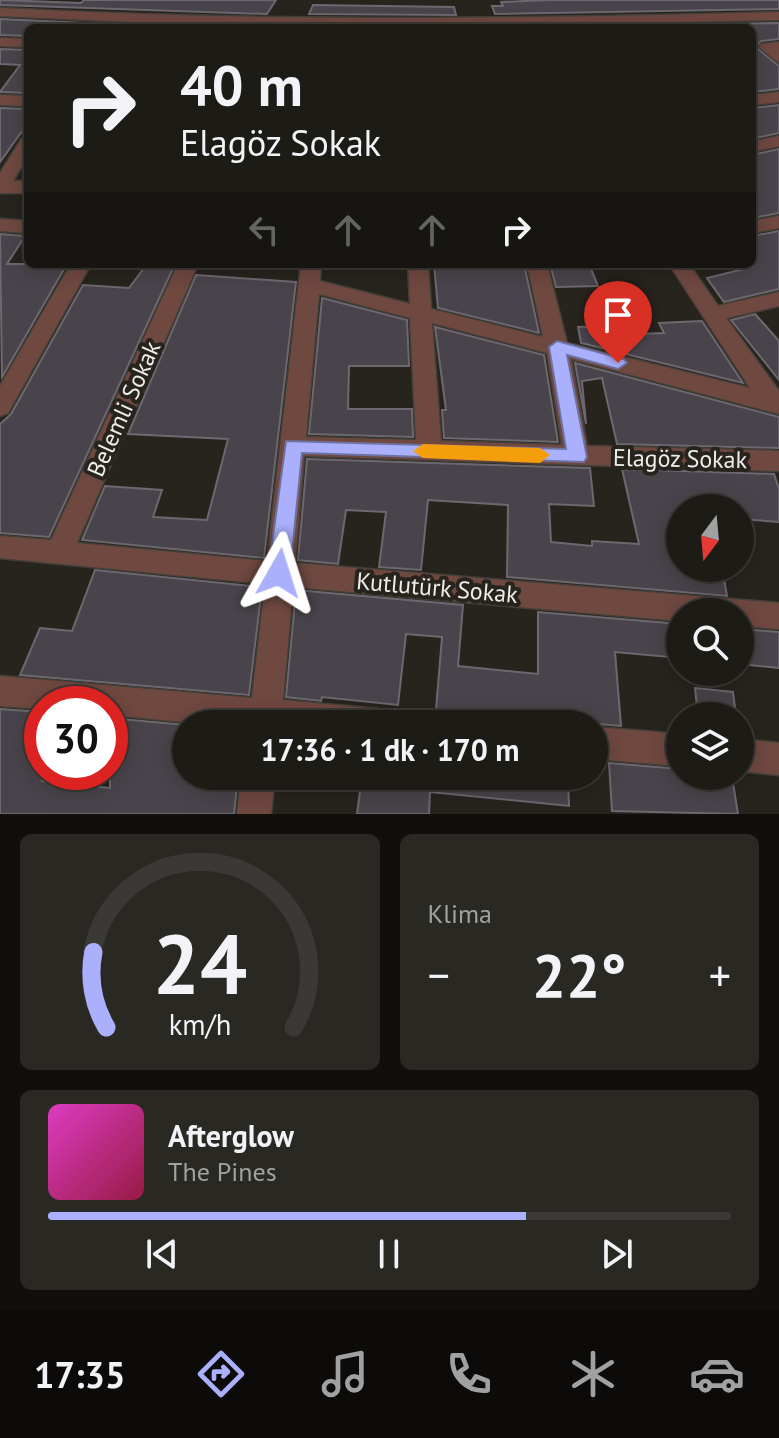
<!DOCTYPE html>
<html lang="tr">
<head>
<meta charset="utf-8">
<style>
  :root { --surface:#1d1b16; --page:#2a2823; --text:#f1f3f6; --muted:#a0a1a1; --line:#3b3935; --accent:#aab0fb }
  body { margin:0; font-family:"PT Sans",sans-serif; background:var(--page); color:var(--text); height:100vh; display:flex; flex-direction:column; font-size:30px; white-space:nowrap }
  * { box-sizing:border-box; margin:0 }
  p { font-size:26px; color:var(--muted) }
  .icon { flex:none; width:44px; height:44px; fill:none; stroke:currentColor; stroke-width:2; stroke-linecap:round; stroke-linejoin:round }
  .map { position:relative; height:814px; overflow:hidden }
  .side { display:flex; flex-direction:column; gap:20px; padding:20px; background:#100f0c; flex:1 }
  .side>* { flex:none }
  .top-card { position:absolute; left:24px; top:24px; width:732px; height:244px; border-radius:12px; box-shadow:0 4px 20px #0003,0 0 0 2px var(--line); background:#1d1b16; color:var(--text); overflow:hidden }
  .needle { width:52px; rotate:196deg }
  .fabs { position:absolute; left:666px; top:494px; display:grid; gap:16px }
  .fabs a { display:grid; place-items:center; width:88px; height:88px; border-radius:50%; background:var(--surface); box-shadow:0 4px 20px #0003,0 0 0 2px var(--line); font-size:40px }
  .speed { position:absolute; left:24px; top:686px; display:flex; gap:16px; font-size:40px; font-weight:700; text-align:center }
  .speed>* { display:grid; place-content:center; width:104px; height:104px; border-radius:50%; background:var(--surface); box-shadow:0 4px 20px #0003,0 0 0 2px var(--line); line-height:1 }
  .speed .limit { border:12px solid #d22; background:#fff; color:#111 }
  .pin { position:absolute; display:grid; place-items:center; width:68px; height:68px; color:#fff; margin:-82px -34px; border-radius:50% 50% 50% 0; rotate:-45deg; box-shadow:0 0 8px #0007 }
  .pin .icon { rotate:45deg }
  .me { position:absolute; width:88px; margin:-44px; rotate:6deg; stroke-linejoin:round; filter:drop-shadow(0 0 6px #0008) }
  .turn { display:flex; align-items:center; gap:28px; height:168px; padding:0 24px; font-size:36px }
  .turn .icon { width:104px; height:104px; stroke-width:2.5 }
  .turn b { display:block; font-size:56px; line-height:68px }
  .lanes { display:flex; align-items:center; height:76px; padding:0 24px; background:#0003; justify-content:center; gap:40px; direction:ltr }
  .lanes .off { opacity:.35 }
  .big { font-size:60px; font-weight:600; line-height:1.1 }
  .side .widget { flex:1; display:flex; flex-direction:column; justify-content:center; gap:12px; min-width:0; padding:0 28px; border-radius:12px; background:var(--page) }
  .side .dial { align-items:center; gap:0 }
  .dial svg { height:208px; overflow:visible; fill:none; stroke:var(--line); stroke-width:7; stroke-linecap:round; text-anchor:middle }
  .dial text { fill:var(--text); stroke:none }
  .song { display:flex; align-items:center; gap:24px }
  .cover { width:96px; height:96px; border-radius:12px; background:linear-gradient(135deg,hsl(310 70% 55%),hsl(340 70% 35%)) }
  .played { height:8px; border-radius:4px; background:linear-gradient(90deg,var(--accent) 70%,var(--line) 70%) }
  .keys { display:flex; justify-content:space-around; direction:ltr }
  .heat { display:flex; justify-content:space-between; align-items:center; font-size:44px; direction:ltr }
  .side .tiles { flex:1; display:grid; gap:20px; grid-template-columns:1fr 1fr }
  .widget:last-child { grid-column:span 2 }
  .trip { position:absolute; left:172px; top:710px; width:436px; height:80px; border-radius:40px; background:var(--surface); box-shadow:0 4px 20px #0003,0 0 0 2px var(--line); font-weight:600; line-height:80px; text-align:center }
  .tab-bar { display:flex; height:128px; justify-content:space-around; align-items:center; background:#0c0b09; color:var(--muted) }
  .tab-bar .icon { width:56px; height:56px }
  .tab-bar .selected { color:var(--accent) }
  .tab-bar b { font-size:36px; color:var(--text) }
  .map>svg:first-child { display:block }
  .building { fill:#49444b; stroke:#6d686f; stroke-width:2 }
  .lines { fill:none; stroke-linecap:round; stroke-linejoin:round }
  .minor-casing { stroke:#43403a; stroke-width:3 }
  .minor { fill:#6f4840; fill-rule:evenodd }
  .route { fill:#aab0fb; stroke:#6e72a3; stroke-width:2 }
  .slow { fill:#f59e0b }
  .labels { text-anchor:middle; stroke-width:8; stroke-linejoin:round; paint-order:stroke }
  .street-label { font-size:24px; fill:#efede9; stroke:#27241e }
</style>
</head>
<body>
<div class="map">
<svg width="779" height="814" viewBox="0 0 779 814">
  <rect width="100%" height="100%" fill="#27241e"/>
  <path class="building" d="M0 0 81 3 84 0H276L267 14 0 5Z
    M549 0H779V9L495 14 492 6H503L501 2Z
    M313 5 454 7 456 15 309 14Z
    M0 19 195 28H28V36L0 35Z
    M779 23V39L761 41 756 47 779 66V89L752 92V28H536Z
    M0 49 28 50V93L0 92 20 65 0 64Z
    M779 105V133L752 139V108Z
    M0 108 28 109V123L0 162Z
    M779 149V213L752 218V155Z
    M779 231V289L724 302 707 278 752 267V236Z
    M0 234 25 236 7 264H67L2 377Z
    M147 264H175L49 537 0 533V424L11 414 83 285 129 288Z
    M434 264H524L539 333 438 308Z
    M550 264H589L598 286 556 287Z
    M196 275 296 282 264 558 82 540 105 486 162 490 153 517 207 520 228 439 128 434Z
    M322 298 407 320 409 366H349L348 409H412L413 437 309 434Z
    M755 314 779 341V380L731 320Z
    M702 321 743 383 581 343 578 327 613 326 615 335 664 333 659 323Z
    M435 327 544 355 558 442 444 438 442 410H446Z
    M575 363 779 417V448L617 444 602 378 582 381 586 424Z
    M307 459 590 468 594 506 549 504 551 542 592 546V541L639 544 622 469 774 474 779 489V522L740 519V508H680V568H722L727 596 507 577 508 505 428 500 421 570 379 567 386 512 346 510 338 564 298 560Z
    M95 570 262 587 249 695 20 675 40 628 72 631Z
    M296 590 463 605 458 666 538 674V612L680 624V658L615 652 621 726 436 710 442 637 406 634 398 705 322 697 321 701 286 697Z
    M740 629 779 632V668L740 664Z
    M695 688 733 692 736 716H698Z
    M0 709 42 712V781L110 788V718L186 725V776H238L234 814H0Z
    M609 763 680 769V776H732L738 814 612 811Z
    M362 776H568L569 806 430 792 429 814H357Z"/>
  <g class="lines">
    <defs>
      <path id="minor" d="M0 8C260 22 519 19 779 12V20L390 28 195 25 0 16Z
        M0 38 28 39V47L0 46Z
        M779 42V63L759 47 761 44Z
        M779 92V102L752 105V95Z
        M0 95 28 96V106L0 105Z
        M779 136V146L752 152V142Z
        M28 137V156L13 181H28V193H0V173L22 138Z
        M779 216V228L752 233V221Z
        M0 219 28 221V233L0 231Z
        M71 264H91L8 413 0 416V386Z
        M178 264H198L77 543 267 561 301 264H321L320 281 410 304 408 264H428L431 309 543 337 527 264H547L567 343 750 388 669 264H689L718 306 779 292V306L726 318 779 391V414L571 359 587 446 779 451V471L304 456 295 563 779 603V629L740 626V612H680V621L293 587 283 700 378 709 389 713 394 724H205L110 715V704H42V709L0 706V676L252 698 265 584 0 558V536L51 540ZM319 294 410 318 416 440 306 437ZM432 323 547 353 562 445 441 441Z
        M594 727 680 734V766L594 759Z
        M740 739 779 743V775L740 771Z
        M241 776H275L271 814H237Z"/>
    </defs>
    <use href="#minor" class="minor-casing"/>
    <use href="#minor" class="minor"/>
  </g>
  <path class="route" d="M557 341 624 359 627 363 618 369 567 355 587 457 584 462 302 453 290 573 287 580H272L268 573 286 441 566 449 549 347Z"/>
  <path class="slow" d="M423 444 540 448 550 455 540 463 423 458 413 451Z"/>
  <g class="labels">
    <g class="street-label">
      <text transform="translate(124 409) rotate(-66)" y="8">Belemli Sokak</text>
      <text transform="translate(680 459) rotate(1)" y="8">Elagöz Sokak</text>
      <text transform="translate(437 588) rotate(5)" y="8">Kutlutürk Sokak</text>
    </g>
  </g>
</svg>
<div class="fabs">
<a><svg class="needle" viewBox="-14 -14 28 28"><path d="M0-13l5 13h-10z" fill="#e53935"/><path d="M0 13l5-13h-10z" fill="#a0a1a1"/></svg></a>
<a><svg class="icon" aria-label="search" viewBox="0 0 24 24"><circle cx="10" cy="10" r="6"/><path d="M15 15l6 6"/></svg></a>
<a><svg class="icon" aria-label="layers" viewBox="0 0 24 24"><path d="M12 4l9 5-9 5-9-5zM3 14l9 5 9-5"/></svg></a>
</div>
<div class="speed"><div class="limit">30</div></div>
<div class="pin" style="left:618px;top:363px;background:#d93025"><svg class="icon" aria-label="arrive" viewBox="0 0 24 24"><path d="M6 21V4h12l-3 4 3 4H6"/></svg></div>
<svg class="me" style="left:279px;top:573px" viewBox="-20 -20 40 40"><path d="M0-17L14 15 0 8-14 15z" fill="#aab0fb" stroke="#fff" stroke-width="4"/></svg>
<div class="trip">17:36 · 1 dk · 170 m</div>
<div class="top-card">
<div class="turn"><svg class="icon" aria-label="right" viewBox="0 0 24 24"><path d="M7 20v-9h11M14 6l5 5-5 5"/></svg><div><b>40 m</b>Elagöz Sokak</div></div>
<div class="lanes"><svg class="icon off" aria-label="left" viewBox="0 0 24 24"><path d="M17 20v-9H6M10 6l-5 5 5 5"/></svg><svg class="icon off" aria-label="ahead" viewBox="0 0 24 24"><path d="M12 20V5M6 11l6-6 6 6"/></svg><svg class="icon off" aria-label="ahead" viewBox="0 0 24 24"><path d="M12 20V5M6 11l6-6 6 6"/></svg><svg class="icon" aria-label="right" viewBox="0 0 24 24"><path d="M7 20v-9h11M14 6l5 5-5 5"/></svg></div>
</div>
</div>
<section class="side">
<div class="tiles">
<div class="widget dial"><svg viewBox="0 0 100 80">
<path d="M14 69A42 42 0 1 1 86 69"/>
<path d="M14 69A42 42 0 0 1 9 40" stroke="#aab0fb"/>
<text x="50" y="56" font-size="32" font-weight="700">24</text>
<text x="50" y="72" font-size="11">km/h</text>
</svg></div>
<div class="widget"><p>Klima</p>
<div class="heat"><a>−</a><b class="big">22°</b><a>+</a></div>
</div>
<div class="widget">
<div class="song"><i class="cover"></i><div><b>Afterglow</b><p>The Pines</p></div></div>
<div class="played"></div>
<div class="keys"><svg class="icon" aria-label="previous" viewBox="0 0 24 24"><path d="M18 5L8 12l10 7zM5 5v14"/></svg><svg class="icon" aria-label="pause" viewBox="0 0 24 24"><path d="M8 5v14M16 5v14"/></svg><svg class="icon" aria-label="next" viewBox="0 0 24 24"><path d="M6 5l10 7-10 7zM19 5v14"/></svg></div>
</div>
</div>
</section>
<nav class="tab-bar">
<b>17:35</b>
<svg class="icon selected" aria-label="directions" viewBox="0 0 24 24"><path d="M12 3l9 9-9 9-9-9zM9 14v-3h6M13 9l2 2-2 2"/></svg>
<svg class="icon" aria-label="music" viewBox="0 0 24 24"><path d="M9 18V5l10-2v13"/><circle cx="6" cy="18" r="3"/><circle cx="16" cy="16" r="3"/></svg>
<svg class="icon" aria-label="phone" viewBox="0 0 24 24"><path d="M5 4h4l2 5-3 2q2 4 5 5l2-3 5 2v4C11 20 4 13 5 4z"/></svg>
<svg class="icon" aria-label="climate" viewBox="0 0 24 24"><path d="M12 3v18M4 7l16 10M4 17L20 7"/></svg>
<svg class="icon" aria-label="car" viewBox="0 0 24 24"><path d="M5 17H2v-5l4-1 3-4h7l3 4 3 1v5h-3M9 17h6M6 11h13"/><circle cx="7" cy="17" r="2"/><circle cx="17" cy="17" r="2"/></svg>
</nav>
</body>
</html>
